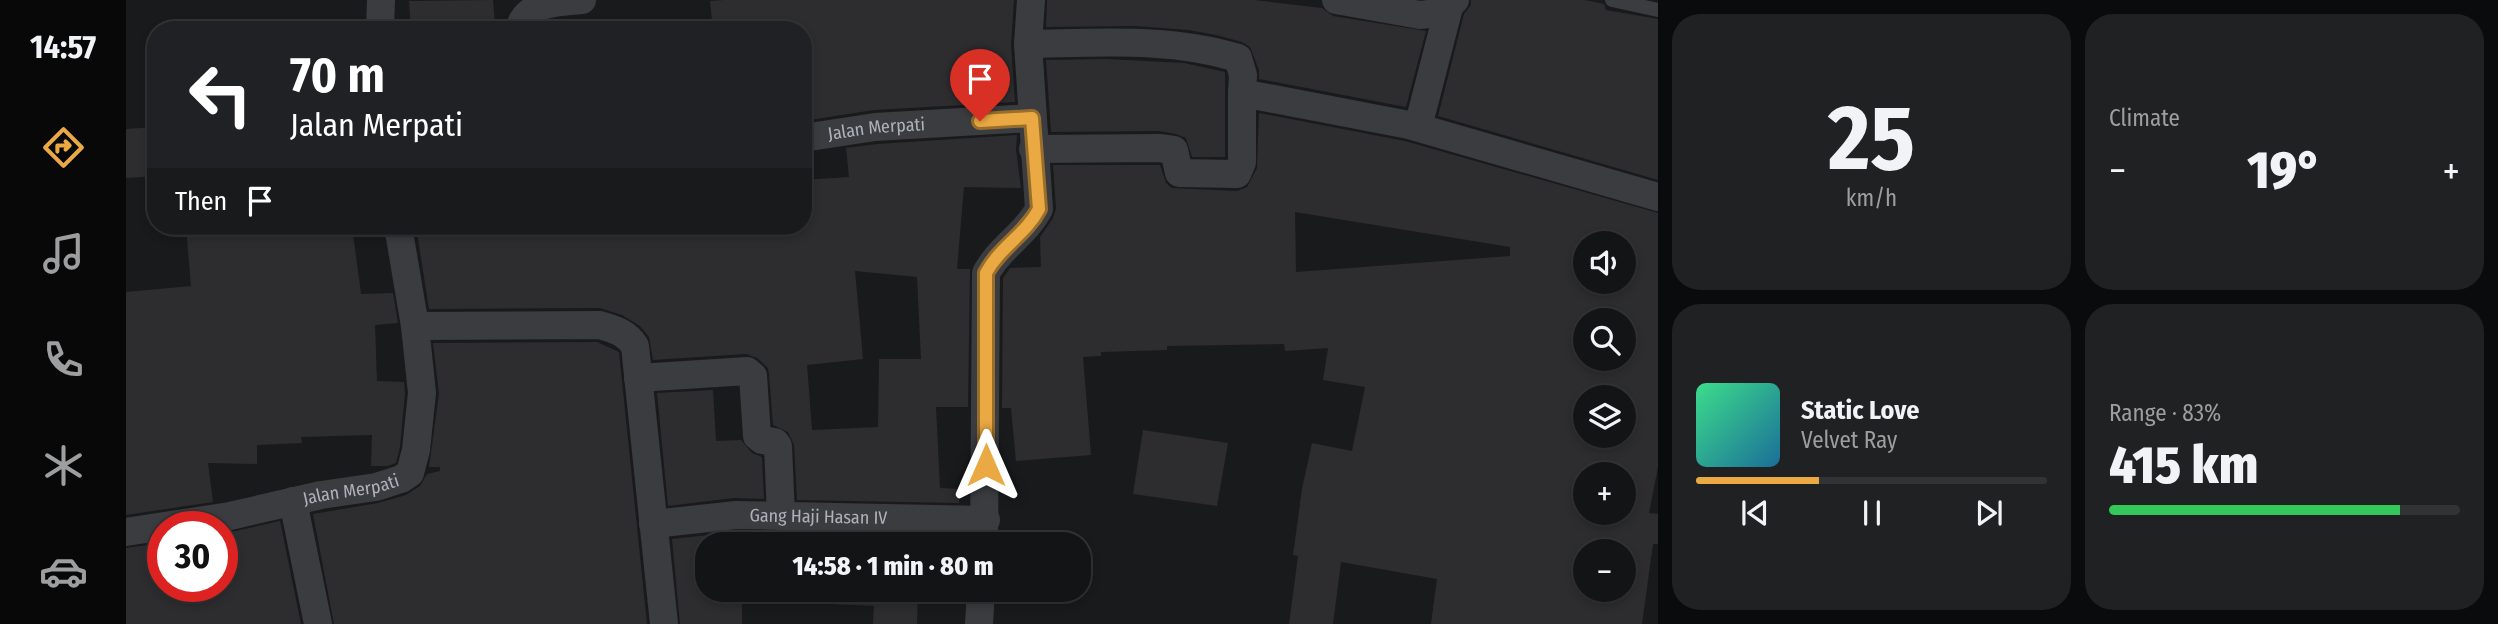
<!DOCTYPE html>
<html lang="en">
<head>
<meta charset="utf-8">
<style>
  :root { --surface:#131415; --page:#202122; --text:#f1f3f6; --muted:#9d9ea0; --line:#323334; --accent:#eaa943 }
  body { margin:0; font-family:"Fira Sans Condensed",sans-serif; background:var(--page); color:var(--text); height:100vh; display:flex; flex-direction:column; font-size:26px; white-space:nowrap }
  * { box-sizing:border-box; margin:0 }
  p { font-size:23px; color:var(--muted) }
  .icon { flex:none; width:38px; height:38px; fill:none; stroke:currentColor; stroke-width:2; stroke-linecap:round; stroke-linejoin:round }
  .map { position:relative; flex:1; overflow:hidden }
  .details { display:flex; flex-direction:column; gap:14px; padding:14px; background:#0a0b0c; width:840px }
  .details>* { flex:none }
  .top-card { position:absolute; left:21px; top:21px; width:665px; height:214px; border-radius:28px; box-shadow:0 4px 10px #0003,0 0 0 2px var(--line); background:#202124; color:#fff; overflow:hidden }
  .fabs { position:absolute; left:1447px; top:231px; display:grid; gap:14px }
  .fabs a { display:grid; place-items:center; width:63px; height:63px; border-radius:50%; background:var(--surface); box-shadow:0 4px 10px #0003,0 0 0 2px var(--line); font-size:35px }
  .speed { position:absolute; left:21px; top:511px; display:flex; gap:14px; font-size:35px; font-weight:700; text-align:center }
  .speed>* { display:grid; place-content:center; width:91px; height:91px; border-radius:50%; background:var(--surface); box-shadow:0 4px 10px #0003,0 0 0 2px var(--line); line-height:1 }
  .speed .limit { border:10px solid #d22; background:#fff; color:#111 }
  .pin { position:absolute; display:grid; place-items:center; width:60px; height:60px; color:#fff; margin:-72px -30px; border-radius:50% 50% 50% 0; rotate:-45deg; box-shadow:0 0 7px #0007 }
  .pin .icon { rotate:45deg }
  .me { position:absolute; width:77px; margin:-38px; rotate:0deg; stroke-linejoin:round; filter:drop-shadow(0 0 5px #0008) }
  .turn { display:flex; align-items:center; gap:24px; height:147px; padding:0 28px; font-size:32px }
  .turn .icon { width:91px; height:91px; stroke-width:2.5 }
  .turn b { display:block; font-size:49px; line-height:60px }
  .then { display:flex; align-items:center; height:66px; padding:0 28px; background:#0003; gap:14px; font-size:26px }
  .big { font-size:52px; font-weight:800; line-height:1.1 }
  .details .card { flex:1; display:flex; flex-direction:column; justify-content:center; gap:10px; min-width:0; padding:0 24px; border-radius:28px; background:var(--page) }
  .details .dial { align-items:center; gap:0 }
  .dial b { font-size:91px; line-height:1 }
  .song { display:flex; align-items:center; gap:21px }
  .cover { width:84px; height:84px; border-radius:10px; background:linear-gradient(135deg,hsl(150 70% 55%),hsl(200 70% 35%)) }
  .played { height:7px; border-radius:4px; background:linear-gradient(90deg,var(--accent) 35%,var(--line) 35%) }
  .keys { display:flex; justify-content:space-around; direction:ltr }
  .heat { display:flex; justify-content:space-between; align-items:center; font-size:38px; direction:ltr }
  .charge { height:10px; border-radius:5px; background:linear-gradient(90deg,#34c759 83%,var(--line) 0) }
  .details .tiles { flex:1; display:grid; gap:14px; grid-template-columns:repeat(2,1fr) }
  .trip { position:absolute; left:569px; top:532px; width:396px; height:70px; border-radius:28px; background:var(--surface); box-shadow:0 4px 10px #0003,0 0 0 2px var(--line); font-weight:800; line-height:70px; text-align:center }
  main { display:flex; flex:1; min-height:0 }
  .tab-bar { display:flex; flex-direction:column; width:126px; justify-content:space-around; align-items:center; background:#080808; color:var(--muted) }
  .tab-bar .icon { width:49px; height:49px }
  .tab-bar .selected { color:var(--accent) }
  .tab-bar b { font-size:32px; color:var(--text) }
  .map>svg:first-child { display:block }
  .building { fill:#2d2d30; fill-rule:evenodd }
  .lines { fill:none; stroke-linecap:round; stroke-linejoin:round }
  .lane { stroke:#3b3c40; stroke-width:14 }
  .street { stroke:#3b3c40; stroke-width:28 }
  .route-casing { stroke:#986e2c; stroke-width:18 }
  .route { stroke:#eaa943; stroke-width:12 }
  .labels { text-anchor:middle; stroke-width:7; stroke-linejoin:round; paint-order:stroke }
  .street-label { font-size:18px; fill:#adb2ba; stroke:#141517 }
</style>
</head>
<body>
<main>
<nav class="tab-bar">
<b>14:57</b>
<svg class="icon selected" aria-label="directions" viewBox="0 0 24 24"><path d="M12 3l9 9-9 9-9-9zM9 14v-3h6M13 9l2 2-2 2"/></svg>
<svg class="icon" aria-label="music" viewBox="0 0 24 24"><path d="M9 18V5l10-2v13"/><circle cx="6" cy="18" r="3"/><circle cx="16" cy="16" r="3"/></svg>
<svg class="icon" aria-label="phone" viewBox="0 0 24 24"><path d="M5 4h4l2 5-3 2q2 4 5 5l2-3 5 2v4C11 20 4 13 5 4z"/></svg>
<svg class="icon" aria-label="climate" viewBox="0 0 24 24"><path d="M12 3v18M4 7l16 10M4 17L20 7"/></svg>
<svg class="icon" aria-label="car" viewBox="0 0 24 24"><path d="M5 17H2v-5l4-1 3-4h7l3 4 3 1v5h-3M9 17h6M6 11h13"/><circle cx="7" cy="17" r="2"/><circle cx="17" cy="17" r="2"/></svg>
</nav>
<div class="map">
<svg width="1532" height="624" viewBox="0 0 1532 624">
  <rect width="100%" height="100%" fill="#191a1c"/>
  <path class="building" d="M367 0 369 25 324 30H285L283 1Z
    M598 0H888L885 45 889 102 748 110 677 121V30H587L584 1Z
    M921 0H1128L1196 8 1207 16 1300 31 1280 107 1133 79V70L1124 47 1116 42 1090 35 1062 30 1009 26 920 27Z
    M1345 0H1459L1478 4 1480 10 1532 19V180L1312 116 1338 14 1345 5Z
    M981 59 1058 63 1099 72V157H1066L1060 138 1050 134 1033 131 925 132 920 60Z
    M1133 113 1279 141 1532 213V467L1523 513 1532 514V544H1527L1516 624H1305L1311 579 1215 562 1207 624H1163L1172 556 1167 555 1176 489 1186 443 1226 451 1239 387 1197 380 1202 348 1159 351 1158 344 1041 346V350L975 352V356L957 357 965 455 890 461 885 408H876L877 278 884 268 915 267 914 237 927 218 930 209 927 165H1034L1040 183 1046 188 1111 191 1121 187 1131 168ZM1169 212 1384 247V256L1170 272ZM1460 243H1498V282H1460ZM1460 320H1498V359H1460ZM1460 397H1498V436H1460ZM1460 474H1498V513H1460ZM1460 551H1498V590H1460Z
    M30 127V176L0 178V129Z
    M891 135 890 150 895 188 838 187 831 269H844L842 407H810L814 488 833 489V503L671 500 668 445 662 432 647 425 643 374 642 368 631 358 620 354 527 360 523 337 514 326 496 315 474 308 303 309 290 226H524L525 236 622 226H677V180L723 177 720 148 751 144ZM729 271 791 277 795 359H753L752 427 686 430 681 365 737 359Z
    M60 226H226L235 294 267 293 272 323 249 325 251 381 278 382 279 393 274 447 270 463 261 466H245L246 435 175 437 176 443 131 445V464L82 463 87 502 0 515V292L65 286Z
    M471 342 493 352 521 624H208L187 514 252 503 280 495 294 486 301 474 314 471V467H303L313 394 307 343Z
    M587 390 590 441 615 440 626 453 636 457 638 499 608 498 542 506 531 393Z
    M1017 430 1102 443 1091 506 1007 494Z
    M154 521 175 624H0V548L37 543V586H96V534Z
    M611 532 832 536V544H581V590H792L791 624H747L748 606 642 601V603L616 602V624H554L546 539Z"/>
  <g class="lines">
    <path class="lane" d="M1486 0 1532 10"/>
    <g class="street">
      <path d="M1210 0 1294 15C1309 14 1319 11 1329 0"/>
      <path d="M254 30 255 0"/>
      <path d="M393 30C399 2 432 2 456 0"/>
      <path d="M902 44C972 43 1044 37 1112 58L1117 75 1116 93 1283 125 1532 197"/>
      <path d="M1292 127 1323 7"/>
      <path id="s1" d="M677 138 749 127 906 118"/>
      <path d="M907 149 1033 148 1048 150 1053 173 1111 174 1116 162V93"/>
      <path d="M289 326 474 325C489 330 500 332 509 346L538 624"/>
      <path d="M512 378 621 371 627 376 631 436 636 440 649 442 652 446 655 516"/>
      <path d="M167 501 192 624"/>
      <path id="s2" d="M527 524 610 515 860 520"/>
      <path id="s3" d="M0 532 104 516 195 495 250 487 275 479 284 473 290 450 296 393 289 326 272 226"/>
      <path d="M858 544 860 273C874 247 900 234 913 209L902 44 905 0"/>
      <path d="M853 624 855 590"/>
    </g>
  </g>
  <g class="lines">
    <defs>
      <path id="route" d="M854 121 906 118 913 209C900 234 874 247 860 273V465"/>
    </defs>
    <use href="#route" class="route-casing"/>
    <use href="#route" class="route"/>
  </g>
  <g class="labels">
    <g class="street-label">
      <text dy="6" stroke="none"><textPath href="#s1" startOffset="74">Jalan Merpati</textPath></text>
      <text dy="6" stroke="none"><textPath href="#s3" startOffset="229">Jalan Merpati</textPath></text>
      <text dy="6" stroke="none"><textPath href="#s2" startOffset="166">Gang Haji Hasan IV</textPath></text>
    </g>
  </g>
</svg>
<div class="fabs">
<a><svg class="icon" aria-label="sound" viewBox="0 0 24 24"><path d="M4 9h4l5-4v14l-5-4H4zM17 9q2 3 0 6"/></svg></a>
<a><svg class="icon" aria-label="search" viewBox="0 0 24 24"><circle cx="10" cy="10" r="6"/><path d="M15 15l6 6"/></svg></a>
<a><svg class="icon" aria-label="layers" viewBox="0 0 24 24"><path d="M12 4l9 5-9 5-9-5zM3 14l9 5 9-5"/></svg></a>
<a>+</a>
<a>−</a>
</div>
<div class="speed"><div class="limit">30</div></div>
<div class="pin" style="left:854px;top:121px;background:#d93025"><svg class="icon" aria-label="arrive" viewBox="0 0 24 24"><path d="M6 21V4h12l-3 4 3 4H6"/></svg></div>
<svg class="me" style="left:860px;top:465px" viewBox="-20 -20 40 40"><path d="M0-17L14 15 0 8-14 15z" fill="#eaa943" stroke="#fff" stroke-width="4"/></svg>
<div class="trip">14:58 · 1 min · 80 m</div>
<div class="top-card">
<div class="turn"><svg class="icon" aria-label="left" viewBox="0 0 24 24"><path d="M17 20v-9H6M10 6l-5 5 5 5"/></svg><div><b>70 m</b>Jalan Merpati</div></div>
<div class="then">Then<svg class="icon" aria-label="arrive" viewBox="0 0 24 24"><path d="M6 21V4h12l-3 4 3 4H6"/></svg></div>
</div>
</div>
<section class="details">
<div class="tiles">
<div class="card dial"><b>25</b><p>km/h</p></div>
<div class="card"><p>Climate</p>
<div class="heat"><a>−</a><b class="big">19°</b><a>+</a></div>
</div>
<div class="card">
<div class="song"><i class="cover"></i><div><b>Static Love</b><p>Velvet Ray</p></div></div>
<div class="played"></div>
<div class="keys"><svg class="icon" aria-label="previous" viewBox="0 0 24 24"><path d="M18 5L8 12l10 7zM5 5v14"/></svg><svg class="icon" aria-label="pause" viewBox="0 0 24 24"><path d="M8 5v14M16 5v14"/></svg><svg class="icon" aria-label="next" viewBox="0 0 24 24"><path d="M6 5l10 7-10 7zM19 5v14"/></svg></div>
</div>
<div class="card"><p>Range · 83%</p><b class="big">415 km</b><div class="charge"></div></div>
</div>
</section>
</main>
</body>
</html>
